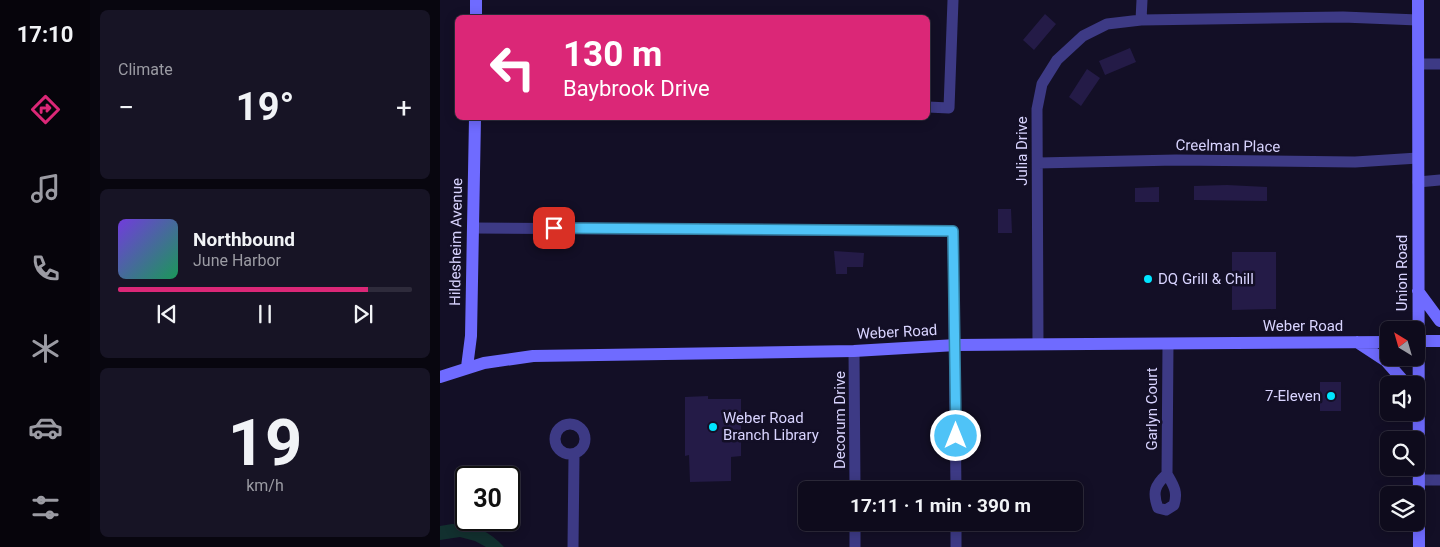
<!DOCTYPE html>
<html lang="en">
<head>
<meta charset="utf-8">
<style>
  :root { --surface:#0e0b1c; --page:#171425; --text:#f1f3f6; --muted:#9b9ba3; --line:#2e2b3b; --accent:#db2777 }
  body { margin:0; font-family:Roboto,sans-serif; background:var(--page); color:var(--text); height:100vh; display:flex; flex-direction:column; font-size:19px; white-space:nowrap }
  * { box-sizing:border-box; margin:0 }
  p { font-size:16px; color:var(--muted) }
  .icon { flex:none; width:28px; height:28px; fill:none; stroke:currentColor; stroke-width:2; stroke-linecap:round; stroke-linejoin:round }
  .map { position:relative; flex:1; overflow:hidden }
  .side { display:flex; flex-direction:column; gap:10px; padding:10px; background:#08060f; width:350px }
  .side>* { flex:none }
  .hud { position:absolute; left:15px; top:15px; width:475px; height:105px; border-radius:8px; box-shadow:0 2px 12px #0003,0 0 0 1px var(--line); background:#db2777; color:#fff; overflow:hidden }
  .needle { width:32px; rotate:323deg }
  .fabs { position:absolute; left:940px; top:321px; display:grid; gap:10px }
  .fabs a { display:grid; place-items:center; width:45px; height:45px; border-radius:8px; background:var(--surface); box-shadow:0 2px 12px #0003,0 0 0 1px var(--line); font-size:25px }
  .speed { position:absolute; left:15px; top:466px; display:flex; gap:10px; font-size:25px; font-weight:700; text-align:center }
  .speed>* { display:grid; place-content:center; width:65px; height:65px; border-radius:50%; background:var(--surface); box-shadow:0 2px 12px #0003,0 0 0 1px var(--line); line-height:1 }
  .speed .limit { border:2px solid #111; border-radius:8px; background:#fff; color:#111 }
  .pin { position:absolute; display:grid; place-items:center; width:42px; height:42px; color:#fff; margin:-21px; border-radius:10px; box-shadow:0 2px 8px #0006 }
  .me { position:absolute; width:55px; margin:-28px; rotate:0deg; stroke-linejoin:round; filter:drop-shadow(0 0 4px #0008) }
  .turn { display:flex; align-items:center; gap:18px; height:105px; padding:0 25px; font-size:22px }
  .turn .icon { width:65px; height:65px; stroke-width:2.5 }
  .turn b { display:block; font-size:35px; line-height:42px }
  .big { font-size:38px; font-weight:700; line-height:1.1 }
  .side .card { flex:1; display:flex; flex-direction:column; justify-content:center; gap:8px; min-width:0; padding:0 18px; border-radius:8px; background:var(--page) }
  .side .dial { align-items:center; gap:0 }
  .dial b { font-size:65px; line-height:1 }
  .song { display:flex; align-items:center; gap:15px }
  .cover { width:60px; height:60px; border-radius:8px; background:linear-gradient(135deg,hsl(260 70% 55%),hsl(150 70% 35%)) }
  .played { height:5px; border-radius:2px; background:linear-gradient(90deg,var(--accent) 85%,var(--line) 85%) }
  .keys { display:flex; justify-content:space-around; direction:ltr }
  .heat { display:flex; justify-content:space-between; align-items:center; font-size:28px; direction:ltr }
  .trip { position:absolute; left:358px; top:481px; width:285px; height:50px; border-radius:8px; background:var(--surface); box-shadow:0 2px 12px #0003,0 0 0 1px var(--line); font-weight:700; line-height:50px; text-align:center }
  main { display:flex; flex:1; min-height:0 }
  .tab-bar { display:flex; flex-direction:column; width:90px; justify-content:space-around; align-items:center; background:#06040b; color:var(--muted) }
  .tab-bar .icon { width:35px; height:35px }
  .tab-bar .active { color:var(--accent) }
  .tab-bar b { font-size:22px; color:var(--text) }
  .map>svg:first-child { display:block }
  .green { fill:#12302f }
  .building { fill:#241b47 }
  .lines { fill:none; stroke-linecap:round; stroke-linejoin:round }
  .street { stroke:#3d3a85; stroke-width:11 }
  .secondary { stroke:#6f6bff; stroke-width:12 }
  .route-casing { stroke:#337fa1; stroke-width:12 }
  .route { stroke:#4fc3f7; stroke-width:9 }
  .poi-dot { fill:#00e5ff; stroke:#130f26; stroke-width:2 }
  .labels { text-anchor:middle; stroke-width:5; stroke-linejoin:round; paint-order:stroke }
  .street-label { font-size:15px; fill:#d9d4ff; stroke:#130f26 }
  .poi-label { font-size:15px; fill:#d9d4ff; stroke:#130f26; text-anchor:start }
</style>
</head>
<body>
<main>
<nav class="tab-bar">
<b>17:10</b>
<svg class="icon active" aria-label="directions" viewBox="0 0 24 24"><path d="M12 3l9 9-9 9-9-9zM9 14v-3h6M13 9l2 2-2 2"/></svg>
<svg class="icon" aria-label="music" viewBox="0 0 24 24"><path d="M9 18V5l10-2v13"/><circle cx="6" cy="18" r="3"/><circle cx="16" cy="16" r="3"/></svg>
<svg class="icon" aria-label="phone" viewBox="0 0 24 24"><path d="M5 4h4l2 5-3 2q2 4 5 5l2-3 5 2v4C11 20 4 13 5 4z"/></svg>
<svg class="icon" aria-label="climate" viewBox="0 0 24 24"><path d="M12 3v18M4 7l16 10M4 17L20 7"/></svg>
<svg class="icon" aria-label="car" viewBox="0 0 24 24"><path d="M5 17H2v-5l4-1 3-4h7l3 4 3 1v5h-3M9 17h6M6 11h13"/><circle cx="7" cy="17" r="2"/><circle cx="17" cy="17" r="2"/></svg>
<svg class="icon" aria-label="filters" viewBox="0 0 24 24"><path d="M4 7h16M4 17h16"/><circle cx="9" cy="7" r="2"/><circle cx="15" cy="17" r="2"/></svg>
</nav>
<section class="side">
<div class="card"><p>Climate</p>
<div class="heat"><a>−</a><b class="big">19°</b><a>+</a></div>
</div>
<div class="card">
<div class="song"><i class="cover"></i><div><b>Northbound</b><p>June Harbor</p></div></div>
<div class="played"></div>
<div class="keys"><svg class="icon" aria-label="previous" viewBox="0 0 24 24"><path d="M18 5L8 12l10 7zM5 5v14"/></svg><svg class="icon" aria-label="pause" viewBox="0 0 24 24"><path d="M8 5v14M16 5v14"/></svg><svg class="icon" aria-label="next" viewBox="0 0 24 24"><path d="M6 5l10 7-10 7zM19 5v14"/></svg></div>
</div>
<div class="card dial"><b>19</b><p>km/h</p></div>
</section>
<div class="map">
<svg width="1000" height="547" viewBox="0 0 1000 547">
  <rect width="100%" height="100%" fill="#130f26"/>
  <path class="green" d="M12 524C33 524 50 531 64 547H46L35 541 20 537 0 540V526Z"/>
  <path class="building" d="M605 14 616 24 594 50 583 40Z
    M690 48 696 62 665 75 659 61Z
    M647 69 660 78 641 106 629 97Z
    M787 185 827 187V201L754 200V186Z
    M719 187V202H695V188Z
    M558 209H571L572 233H558Z
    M394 251 424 253 423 267H407V274H396Z
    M792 252H836V309L792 310Z
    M880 382H901V411H880Z
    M268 396V399H301V456L291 457V481L250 482 249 455 245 456V397Z"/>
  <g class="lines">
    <path class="street" d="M701 20 702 0
      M978 64H1000
      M488 107 509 108 513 0
      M598 163 736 160 915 162 978 158
      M978 182 1000 180
      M34 228 513 231 516 490
      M598 344 597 109 602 84 617 60 643 36 667 24 701 20 903 17 978 20
      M414 351 415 490
      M115 439a15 15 0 1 1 30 0a15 15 0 1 1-30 0Z
      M727 474C734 486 738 492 734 505L726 510 718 508C712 492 715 485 727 474L728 344
      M978 480H1000
      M415 522V547
      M516 522V547
      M133 547 134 455"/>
    <path class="secondary" d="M978 0 979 547
      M36 18V0
      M978 291 1000 321
      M976 341H1000
      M917 342 946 361 967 385
      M27 367 31 336 35 118
      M0 377 44 363 93 356 414 351 516 345 949 342"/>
  </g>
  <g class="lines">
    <defs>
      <path id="route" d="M114 228 513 231 516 436"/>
    </defs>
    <use href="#route" class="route-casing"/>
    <use href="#route" class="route"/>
  </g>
  <g class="poi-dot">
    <circle cx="708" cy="279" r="5"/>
    <circle cx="891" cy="396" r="5"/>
    <circle cx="273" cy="427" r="5"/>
  </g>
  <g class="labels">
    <g class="street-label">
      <text transform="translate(788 146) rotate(1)" y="5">Creelman Place</text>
      <text transform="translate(582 151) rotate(-90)" y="5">Julia Drive</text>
      <text transform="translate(16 242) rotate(-89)" y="5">Hildesheim Avenue</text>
      <text transform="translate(962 273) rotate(-90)" y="5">Union Road</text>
      <text x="863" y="331">Weber Road</text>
      <text transform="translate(457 332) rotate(-3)" y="5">Weber Road</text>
      <text transform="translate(712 409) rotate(-90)" y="5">Garlyn Court</text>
      <text transform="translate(400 420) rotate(-90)" y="5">Decorum Drive</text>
    </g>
    <g class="poi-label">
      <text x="718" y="284">DQ Grill &amp; Chill</text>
      <text x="881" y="401" text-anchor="end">7-Eleven</text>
      <text x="283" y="423">Weber Road<tspan x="283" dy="17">Branch Library</tspan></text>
    </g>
  </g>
</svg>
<div class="fabs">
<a><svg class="needle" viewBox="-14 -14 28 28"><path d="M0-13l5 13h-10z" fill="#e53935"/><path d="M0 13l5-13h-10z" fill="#9b9ba3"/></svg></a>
<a><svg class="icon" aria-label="sound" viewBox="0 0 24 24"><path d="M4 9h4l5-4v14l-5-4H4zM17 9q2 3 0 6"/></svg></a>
<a><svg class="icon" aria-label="search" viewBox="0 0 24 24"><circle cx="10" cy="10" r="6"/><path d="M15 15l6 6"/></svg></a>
<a><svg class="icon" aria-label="layers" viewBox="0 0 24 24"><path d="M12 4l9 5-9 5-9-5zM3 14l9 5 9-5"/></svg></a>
</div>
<div class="speed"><div class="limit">30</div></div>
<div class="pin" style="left:114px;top:228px;background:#d93025"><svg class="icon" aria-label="arrive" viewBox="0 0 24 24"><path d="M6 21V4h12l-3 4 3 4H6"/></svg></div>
<svg class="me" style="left:516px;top:436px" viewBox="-20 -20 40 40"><circle r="17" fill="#4fc3f7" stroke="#fff" stroke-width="3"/><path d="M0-11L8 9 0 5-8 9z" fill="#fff"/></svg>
<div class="trip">17:11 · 1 min · 390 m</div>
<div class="hud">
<div class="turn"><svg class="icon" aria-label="left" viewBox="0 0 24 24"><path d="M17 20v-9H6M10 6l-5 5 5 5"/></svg><div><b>130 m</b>Baybrook Drive</div></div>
</div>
</div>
</main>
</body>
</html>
